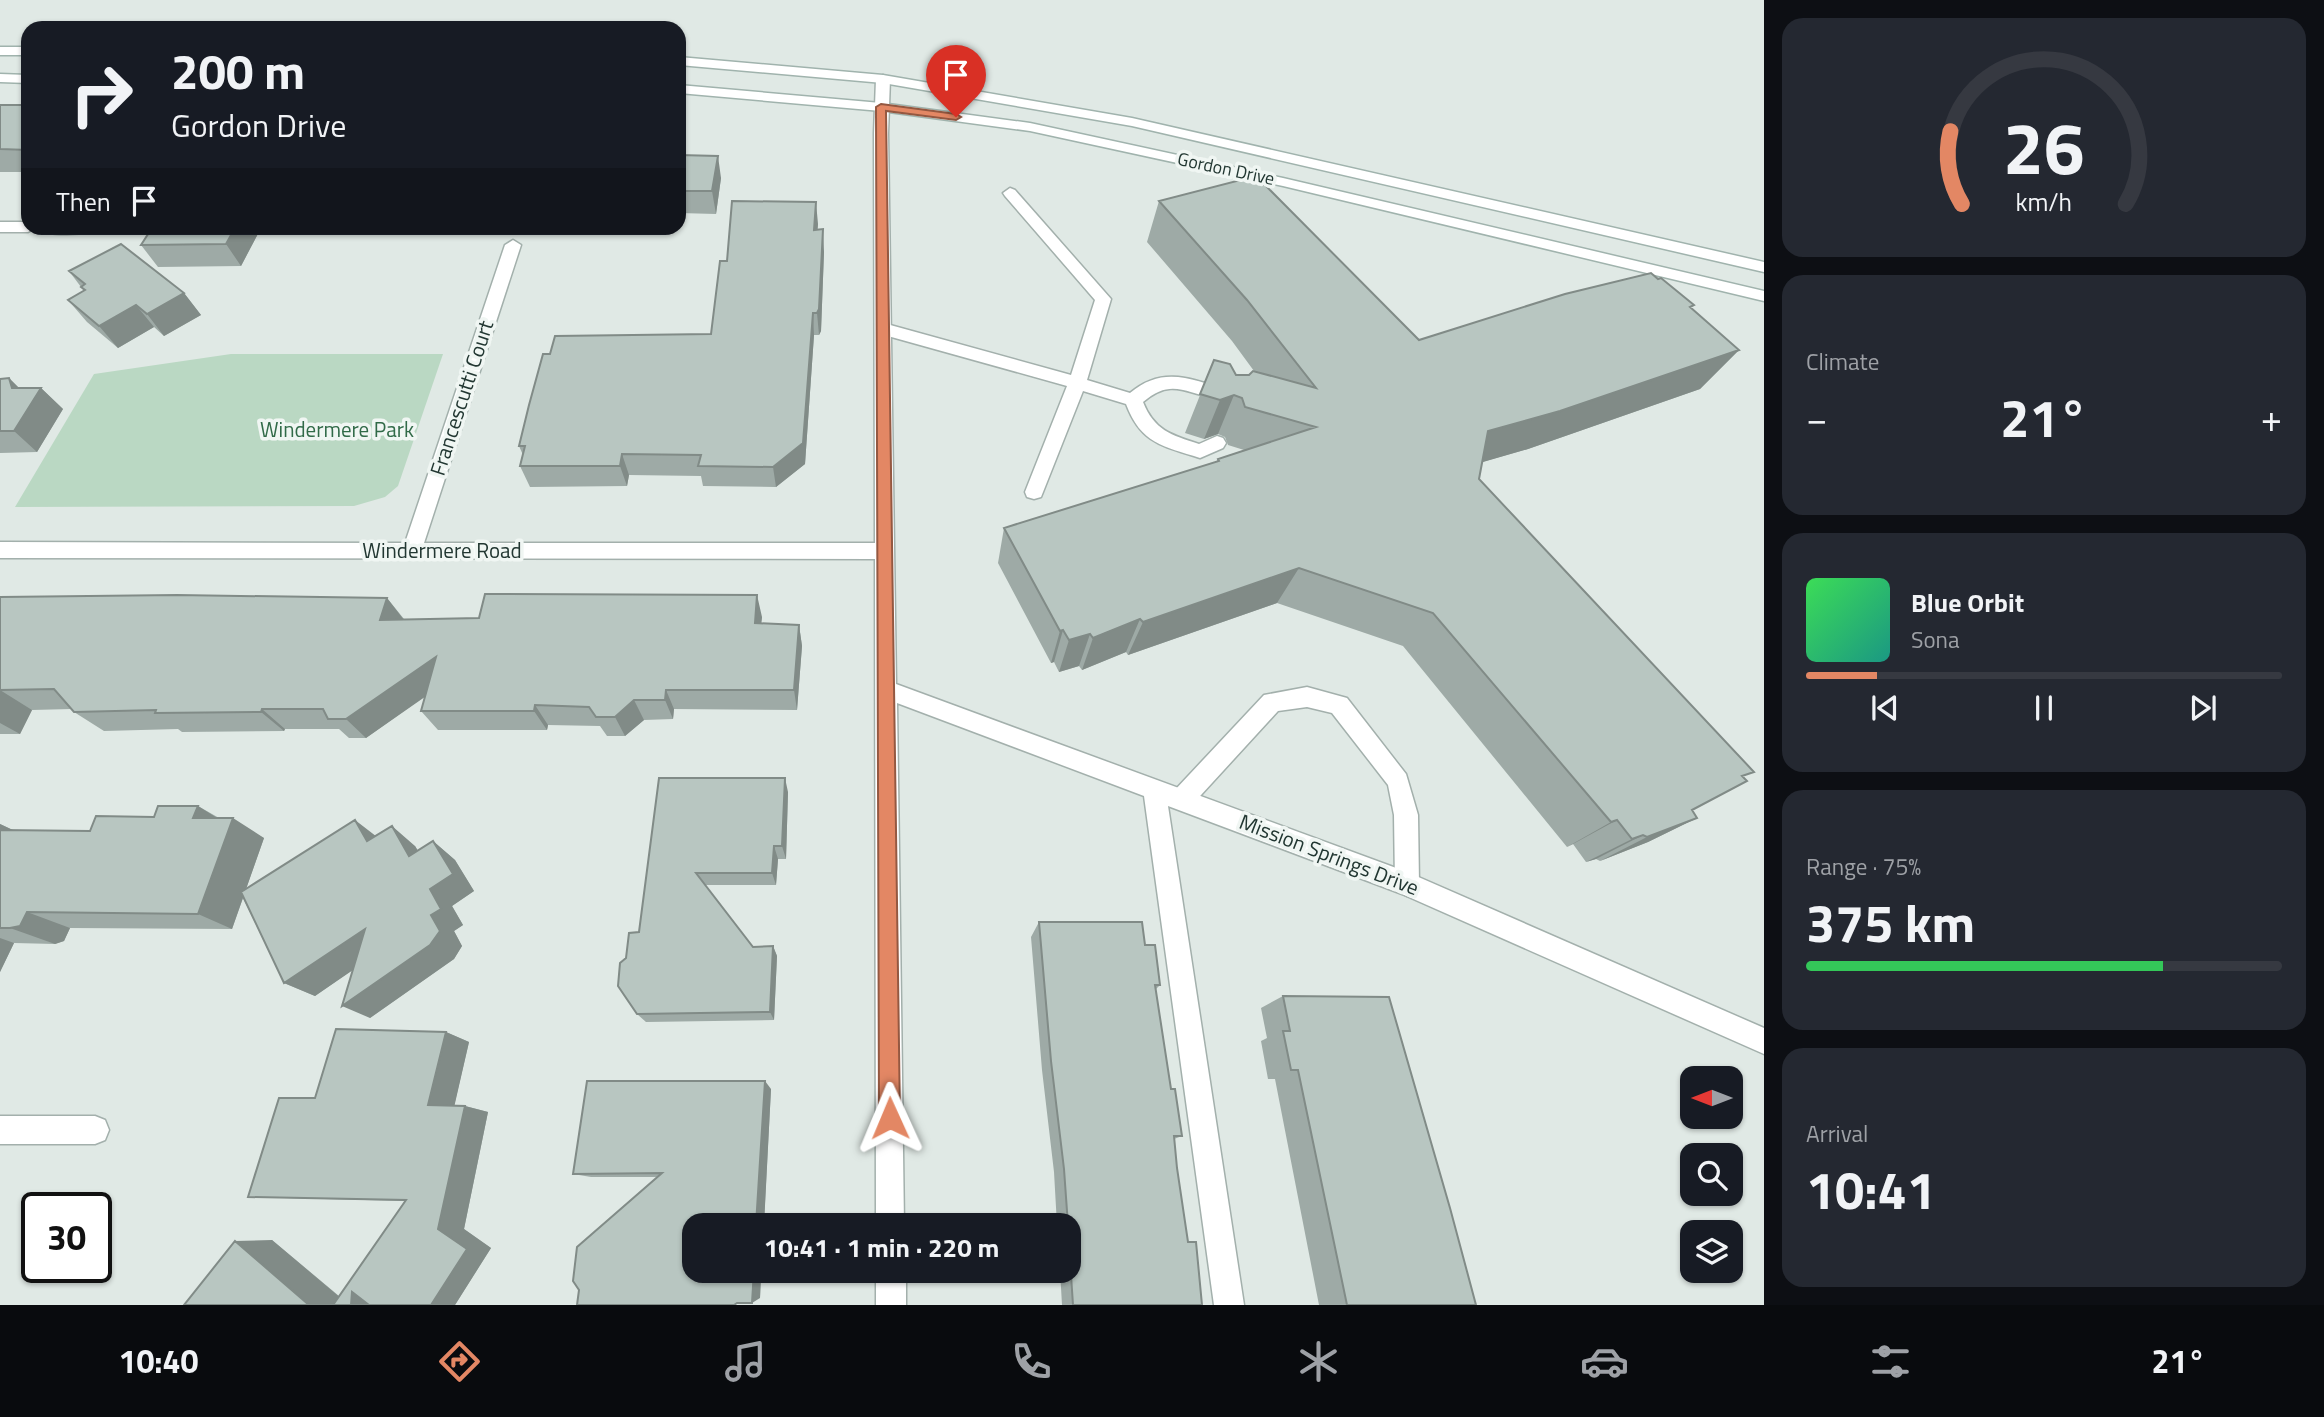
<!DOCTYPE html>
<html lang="en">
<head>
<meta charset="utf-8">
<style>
  :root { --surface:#171b24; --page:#242831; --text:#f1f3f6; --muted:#9ea1a6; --line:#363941; --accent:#e38764 }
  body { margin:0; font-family:"Titillium Web",sans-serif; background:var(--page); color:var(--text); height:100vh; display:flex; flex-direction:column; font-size:26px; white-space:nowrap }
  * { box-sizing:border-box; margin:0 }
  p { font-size:23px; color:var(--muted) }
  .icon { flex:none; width:38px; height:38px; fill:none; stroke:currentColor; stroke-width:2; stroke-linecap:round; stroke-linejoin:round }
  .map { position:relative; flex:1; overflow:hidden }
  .panel { display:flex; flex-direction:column; gap:18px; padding:18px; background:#0d0f14; width:560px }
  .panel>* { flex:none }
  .guide { position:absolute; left:21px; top:21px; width:665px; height:214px; border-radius:21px; box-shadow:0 2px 5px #0004; background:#171b24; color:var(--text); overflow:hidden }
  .needle { width:46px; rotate:270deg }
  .fabs { position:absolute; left:1680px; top:1066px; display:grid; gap:14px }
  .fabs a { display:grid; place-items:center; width:63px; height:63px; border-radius:14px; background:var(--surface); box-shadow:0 2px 5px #0004; font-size:35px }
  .speed { position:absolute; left:21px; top:1192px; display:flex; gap:14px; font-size:35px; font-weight:700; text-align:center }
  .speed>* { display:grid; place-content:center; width:91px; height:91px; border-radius:50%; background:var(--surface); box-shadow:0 2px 5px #0004; line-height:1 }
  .speed .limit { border:4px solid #111; border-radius:10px; background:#fff; color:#111 }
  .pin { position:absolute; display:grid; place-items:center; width:60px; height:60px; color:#fff; margin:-72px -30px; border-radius:50% 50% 50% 0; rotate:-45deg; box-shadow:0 0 7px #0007 }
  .pin .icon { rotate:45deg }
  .me { position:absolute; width:77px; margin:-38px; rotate:359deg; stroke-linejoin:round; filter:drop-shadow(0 0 5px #0008) }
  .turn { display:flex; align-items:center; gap:24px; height:147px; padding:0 35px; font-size:32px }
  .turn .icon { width:91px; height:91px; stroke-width:2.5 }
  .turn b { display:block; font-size:49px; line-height:60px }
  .then { display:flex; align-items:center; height:66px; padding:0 35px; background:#0003; gap:14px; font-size:26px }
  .big { font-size:52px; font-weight:700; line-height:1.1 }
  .panel .tile { flex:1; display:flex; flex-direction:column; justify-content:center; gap:10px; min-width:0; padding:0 24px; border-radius:21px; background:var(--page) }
  .panel .dial { align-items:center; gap:0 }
  .dial svg { height:182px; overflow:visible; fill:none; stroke:var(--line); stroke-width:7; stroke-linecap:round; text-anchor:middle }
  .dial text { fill:var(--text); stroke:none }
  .song { display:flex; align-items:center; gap:21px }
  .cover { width:84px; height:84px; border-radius:10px; background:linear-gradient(135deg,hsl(130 70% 55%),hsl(170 70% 35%)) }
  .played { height:7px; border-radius:4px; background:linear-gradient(90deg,var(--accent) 15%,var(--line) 15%) }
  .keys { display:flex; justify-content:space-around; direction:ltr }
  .heat { display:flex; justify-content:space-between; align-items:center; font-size:38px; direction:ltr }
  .charge { height:10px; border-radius:5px; background:linear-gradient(90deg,#34c759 75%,var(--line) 0) }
  .trip { position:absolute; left:682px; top:1213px; width:399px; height:70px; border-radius:21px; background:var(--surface); box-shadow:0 2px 5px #0004; font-weight:700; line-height:70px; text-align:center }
  .tab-bar { display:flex; height:112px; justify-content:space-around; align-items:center; background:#090b0e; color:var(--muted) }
  .tab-bar .icon { width:49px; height:49px }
  .tab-bar .on { color:var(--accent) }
  .tab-bar b { font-size:32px; color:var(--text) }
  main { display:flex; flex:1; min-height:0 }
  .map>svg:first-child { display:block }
  .green { fill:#bad8c3 }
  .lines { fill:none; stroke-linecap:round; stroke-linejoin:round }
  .service-casing { stroke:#a3b0ac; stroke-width:3 }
  .minor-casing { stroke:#a3b0ac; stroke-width:3 }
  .secondary-casing { stroke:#a0b3ad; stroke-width:3 }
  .service { fill:#fff; fill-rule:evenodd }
  .minor { fill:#fff; fill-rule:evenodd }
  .secondary { fill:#fff; fill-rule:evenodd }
  .wall { fill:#9eaaa6 }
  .shaded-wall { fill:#818b87 }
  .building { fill:#b8c6c1; stroke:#818b87; stroke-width:2 }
  .route { fill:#e38764; stroke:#945841; stroke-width:2 }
  .labels { text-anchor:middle; stroke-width:7; stroke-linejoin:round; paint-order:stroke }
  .far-street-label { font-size:18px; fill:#223732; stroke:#f0f6f3 }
  .street-label { font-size:21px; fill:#223732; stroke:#f0f6f3 }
  .park-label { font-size:21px; fill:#316a48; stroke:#f0f6f3 }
</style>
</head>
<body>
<main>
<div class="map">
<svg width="1764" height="1305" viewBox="0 0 1764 1305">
  <rect width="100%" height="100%" fill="#e0e9e5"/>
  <path class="green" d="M231 354H443L398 486 385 497 354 506 15 507 94 374Z"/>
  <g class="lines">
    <defs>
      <path id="service" d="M1010 188 1015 190 1111 299 1087 380 1130 393C1163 365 1192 379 1229 391L1233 401 1230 406H1218L1215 399C1183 391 1170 379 1143 402 1154 430 1171 435 1199 444L1217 436 1223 438 1226 443 1223 448 1200 458C1163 446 1141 444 1126 404L1083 391 1043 492 1041 497 1034 499 1027 497 1025 492 1067 386 877 333 875 329 883 323 1071 375 1095 300 1005 196 1003 193Z
        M1307 687 1347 698 1406 774 1418 815 1419 884 1416 892 1407 896 1398 892 1395 884 1394 815 1388 785 1332 713 1307 707 1278 711 1190 807 1182 810 1174 807 1171 799 1174 791 1264 695Z"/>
      <path id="minor" d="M883 75 890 79 888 133 896 684 1407 872 1764 1028V1054L1402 894 1168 806 1244 1305H1214L1144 796 897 703 904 1225H876L875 559 0 558V542L405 543 505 245 513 240 521 245 424 543H875L874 133 876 79Z
        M0 222H28V228H35L28 232H0Z
        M37 228H98C90 236 43 236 37 228Z
        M0 1116H95L105 1120 109 1130 105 1140 95 1144H0Z
        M876 1270H906V1305H876Z"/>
      <path id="secondary" d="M0 47H28V55H0Z
        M679 57 883 75 1132 118 1764 262V272L1132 126 883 83 679 65Z
        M0 74 28 75V83L0 82Z
        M679 85 881 103 1030 123 1283 178 1764 291V301L1283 186 1030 131 881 111 679 93Z"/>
    </defs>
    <use href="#service" class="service-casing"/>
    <use href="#minor" class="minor-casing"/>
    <use href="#secondary" class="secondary-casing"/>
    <use href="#service" class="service"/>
    <use href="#minor" class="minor"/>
    <use href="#secondary" class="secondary"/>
  </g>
  <path class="wall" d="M0 105H28V172H0Z
    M679 155 721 178 716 214 679 213Z
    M1159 201 1419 340 1691 308 1739 350 1700 389 1528 449 1482 462 1479 479 1743 777 1692 810 1697 818 1648 842 1600 861 1596 859 1586 862 1573 844 1567 847 1403 646 1277 603 1128 655 1126 652 1082 670 1079 666 1059 672 1054 662 1051 663 998 563 1004 528 1216 462 1218 459 1244 450 1228 445 1225 437 1218 434 1204 439 1185 433 1214 360 1236 375H1249L1254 371 1232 341 1147 242Z
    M818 224 817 230 824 252 821 331 819 335H814L805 464 776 487 703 486 701 476 629 475 627 486 530 487 520 466 523 455 519 446 550 354 711 334 727 261Z
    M261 228 241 266 158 267 141 245Z
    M69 271 184 293 201 315 164 336 154 327 118 348 87 322 68 300 84 291Z
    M9 378 19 388H41L63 409 37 452 0 453V379Z
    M0 597 387 598 404 619 762 617 761 623 799 625 802 646 797 710 674 709 673 719 644 720 625 736H607L600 726 548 725 547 730H438L421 711 425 696 366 738H349L339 729H285L284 731 182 732 178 729 104 731 74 712 71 709 32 710 20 734H0Z
    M659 778 788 792 786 859H778L776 885H705L753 947 773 946 777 956 774 1020 646 1022 637 1014 626 958 639 932Z
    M198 806 219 818 264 838 246 889 376 836 415 846 418 851 433 841 455 860 474 891 452 906 463 925 454 931 462 946 454 959 370 1018 352 970 315 996 284 983 243 898 232 929 70 928 64 941 55 944 14 943 0 972V824L13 830 90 831Z
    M1039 922 1145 945 1160 985 1155 990 1171 1089 1182 1136 1174 1139 1177 1168 1188 1242 1202 1305H1062L1060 1270H1069V1225H1057L1054 1172 1042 1070 1031 937Z
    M1283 996 1476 1305H1319L1275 1079H1268L1261 1041 1267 1038 1261 1008Z
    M446 1032 469 1042 454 1106H465L488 1112 464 1229 491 1248 455 1305H184L272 1240 339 1296 405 1201 248 1197 315 1098Z
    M771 1089 760 1298 579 1290 659 1177H591L573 1174Z"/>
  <path class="shaded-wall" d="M718 156 721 178 716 214 712 191Z
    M816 202 818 224 816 252 814 230Z
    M235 228H261L241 266 226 244Z
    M823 229 824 252 821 331 819 335 817 313Z
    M184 293 201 315 164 336 147 314Z
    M136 305 154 327 118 348 99 326Z
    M813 313 814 335 805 464 776 487 773 467Z
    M1739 350 1700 389 1528 449 1459 469 1488 431Z
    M9 378 31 400 41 388 63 409 37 452 14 431 12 388Z
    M1234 395 1218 434 1204 439 1220 400Z
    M622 454 629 475 627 486 620 466Z
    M1299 568 1277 603 1128 655 1143 622Z
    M757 595 762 617 759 644 755 623Z
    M387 598 404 620H380Z
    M1140 619 1126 652 1082 670 1093 638Z
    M799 625 802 646 797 710 794 690Z
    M1063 630 1054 662 1051 663 1060 631Z
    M1090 634 1079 666 1059 672 1069 640Z
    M436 657 452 678 366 738 346 719Z
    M0 690 32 710 20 734 0 723Z
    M666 690 674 709 673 719 665 700Z
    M634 700 644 720 625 736 615 717Z
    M535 705 548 725 547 730 534 711Z
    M262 709 285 729 284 731 261 712Z
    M785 778 788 792 786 859 782 846Z
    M198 806 230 826 233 818 264 838 232 929 198 914 193 818Z
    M1697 818 1648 842 1600 861 1647 837Z
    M355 820 381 840 367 841Z
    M1617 820 1573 844 1567 847 1611 822Z
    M0 824 38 842 0 834Z
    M392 826 415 846 432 874 409 856Z
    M1643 835 1596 859 1586 862 1632 839Z
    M433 841 455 860 474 891 452 906 463 925 454 931 462 946 454 959 370 1018 342 1006 431 915 430 889Z
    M774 846 778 859 776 885 772 873Z
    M27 912 70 928 64 941 55 944 10 928Z
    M365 929 391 944 315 996 284 983Z
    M0 938 14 943 0 972Z
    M773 946 777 956 774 1020 770 1012Z
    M446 1032 469 1042 453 1112 428 1105Z
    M765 1081 771 1089 764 1225H756Z
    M465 1106 488 1112 464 1229 491 1248 455 1305H431L438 1229Z
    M272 1240 349 1305H309L235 1241Z
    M754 1270H761L760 1298 752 1303Z
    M352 1292 382 1305H351Z"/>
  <path class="building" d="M0 105H28V150L0 149Z
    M679 155 718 156 712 191H679Z
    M1252 177 1261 185H1265L1419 340 1565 294 1651 273 1658 279 1661 278 1694 305 1690 307 1739 350 1560 411 1488 431 1479 479 1754 772 1742 776 1747 781 1692 810 1697 818 1647 837 1643 835 1632 839 1617 820 1611 822 1433 613 1299 568 1143 622 1140 619 1093 638 1090 634 1069 640 1063 630 1060 631 1004 528 1219 461 1218 459 1316 427 1245 407 1242 398 1234 395 1220 400 1200 394 1214 360 1230 364 1236 375H1249L1253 371 1316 388 1247 300 1159 201Z
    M732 201 816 202 814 230 823 229 819 309 817 313H813L803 443 773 467 698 466 701 455 622 454 620 466H520L525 446H519L529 405 543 354H550L555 336 711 334 720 261H727Z
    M152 228H235L226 244 141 245Z
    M121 244 184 293 147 314 136 305 99 326 68 300 85 290 81 287 85 284 69 271Z
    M9 378 12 388H41L14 431H0V379Z
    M485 594 757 595 755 623 799 625 794 690H666L665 700H634L615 717H596L589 707 535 705 534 711H421L436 657 346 719H328L323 709H262L261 712 155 713 156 710 74 712 54 689 0 690V597L177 595 387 598 380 620 479 618Z
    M659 778H785L782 846H774L772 873H696L753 947 773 946 770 1012 637 1014 618 986 620 963 626 958 629 933 639 932Z
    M158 806H198L193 818H233L198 914 27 912 20 926 10 928H0V830L90 831 96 816 154 817Z
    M355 820 367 841 392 826 409 856 433 841 453 874 430 889 441 909 431 915 440 931 430 945 342 1006 365 929 284 983 241 892Z
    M1039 922H1142L1145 945H1155L1160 985H1155L1171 1089H1175L1182 1136H1174L1177 1168 1188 1242H1196L1202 1305H1073L1069 1245V1225H1068L1064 1169 1051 1061Z
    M1283 996 1389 997 1450 1208 1476 1305H1347L1298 1070H1291L1283 1031H1290Z
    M336 1029 446 1032 428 1105 465 1106 438 1229 467 1249 431 1305H369L352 1292 351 1305H333L406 1200 248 1197 279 1098H315Z
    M587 1081H765L756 1225H695V1270H754L752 1303H737L734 1305H577L579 1290 573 1281 577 1247 662 1173 573 1174Z
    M235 1241 309 1305H184Z"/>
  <path class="route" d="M881 104 956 114 961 117 956 120 886 111 900 1118 897 1125 890 1128 882 1125 879 1118 876 107Z"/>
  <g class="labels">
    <g class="far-street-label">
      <text transform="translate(1226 169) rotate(12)" y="6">Gordon Drive</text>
    </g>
    <g class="street-label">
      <text transform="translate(462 398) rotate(-72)" y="7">Francescutti Court</text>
      <text x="442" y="558">Windermere Road</text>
      <text transform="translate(1329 855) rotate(21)" y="7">Mission Springs Drive</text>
    </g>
    <g class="park-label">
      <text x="337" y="437">Windermere Park</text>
    </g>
  </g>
</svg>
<div class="fabs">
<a><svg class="needle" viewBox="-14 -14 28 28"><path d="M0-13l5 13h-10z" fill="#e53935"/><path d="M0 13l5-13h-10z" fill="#9ea1a6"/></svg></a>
<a><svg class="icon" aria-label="search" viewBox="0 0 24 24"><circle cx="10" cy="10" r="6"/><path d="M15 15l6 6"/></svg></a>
<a><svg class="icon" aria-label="layers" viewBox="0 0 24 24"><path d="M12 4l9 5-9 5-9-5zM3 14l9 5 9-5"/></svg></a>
</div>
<div class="speed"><div class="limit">30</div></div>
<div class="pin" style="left:956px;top:117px;background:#d93025"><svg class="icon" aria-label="arrive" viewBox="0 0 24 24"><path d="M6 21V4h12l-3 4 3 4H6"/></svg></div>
<svg class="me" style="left:890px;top:1118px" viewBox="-20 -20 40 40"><path d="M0-17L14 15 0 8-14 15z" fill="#e38764" stroke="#fff" stroke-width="4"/></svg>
<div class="trip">10:41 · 1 min · 220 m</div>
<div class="guide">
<div class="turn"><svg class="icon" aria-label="right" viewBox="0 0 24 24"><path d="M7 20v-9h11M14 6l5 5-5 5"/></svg><div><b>200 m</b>Gordon Drive</div></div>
<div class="then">Then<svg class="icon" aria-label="arrive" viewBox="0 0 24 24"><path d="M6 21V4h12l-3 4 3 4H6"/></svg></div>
</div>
</div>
<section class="panel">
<div class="tile dial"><svg viewBox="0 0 100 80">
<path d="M14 69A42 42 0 1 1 86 69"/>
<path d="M14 69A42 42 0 0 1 9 37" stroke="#e38764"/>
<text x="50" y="56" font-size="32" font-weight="700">26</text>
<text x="50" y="72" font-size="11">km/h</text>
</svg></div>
<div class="tile"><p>Climate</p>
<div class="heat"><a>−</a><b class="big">21°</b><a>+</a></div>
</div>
<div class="tile">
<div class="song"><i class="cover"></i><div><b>Blue Orbit</b><p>Sona</p></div></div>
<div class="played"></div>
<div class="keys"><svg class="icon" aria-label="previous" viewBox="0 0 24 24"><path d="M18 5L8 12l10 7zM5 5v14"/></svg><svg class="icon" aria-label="pause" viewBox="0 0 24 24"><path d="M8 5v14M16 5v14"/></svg><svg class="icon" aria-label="next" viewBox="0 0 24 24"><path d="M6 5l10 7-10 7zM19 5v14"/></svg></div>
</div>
<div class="tile"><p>Range · 75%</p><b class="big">375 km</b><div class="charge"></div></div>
<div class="tile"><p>Arrival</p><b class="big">10:41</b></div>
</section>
</main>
<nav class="tab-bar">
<b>10:40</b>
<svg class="icon on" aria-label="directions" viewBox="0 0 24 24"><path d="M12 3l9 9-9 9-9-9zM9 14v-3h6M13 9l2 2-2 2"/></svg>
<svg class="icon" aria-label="music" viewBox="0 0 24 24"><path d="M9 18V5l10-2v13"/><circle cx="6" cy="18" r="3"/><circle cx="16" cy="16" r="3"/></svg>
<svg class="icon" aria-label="phone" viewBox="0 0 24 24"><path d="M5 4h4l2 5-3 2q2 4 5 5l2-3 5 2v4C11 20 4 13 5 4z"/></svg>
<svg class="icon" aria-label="climate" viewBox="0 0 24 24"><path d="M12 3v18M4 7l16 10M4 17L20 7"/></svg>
<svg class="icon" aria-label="car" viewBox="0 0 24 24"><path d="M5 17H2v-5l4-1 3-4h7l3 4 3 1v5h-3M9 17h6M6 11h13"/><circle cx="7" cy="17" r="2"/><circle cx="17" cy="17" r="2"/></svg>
<svg class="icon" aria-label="filters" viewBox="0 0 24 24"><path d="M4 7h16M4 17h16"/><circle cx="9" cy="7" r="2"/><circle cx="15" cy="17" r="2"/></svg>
<b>21°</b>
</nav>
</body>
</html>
